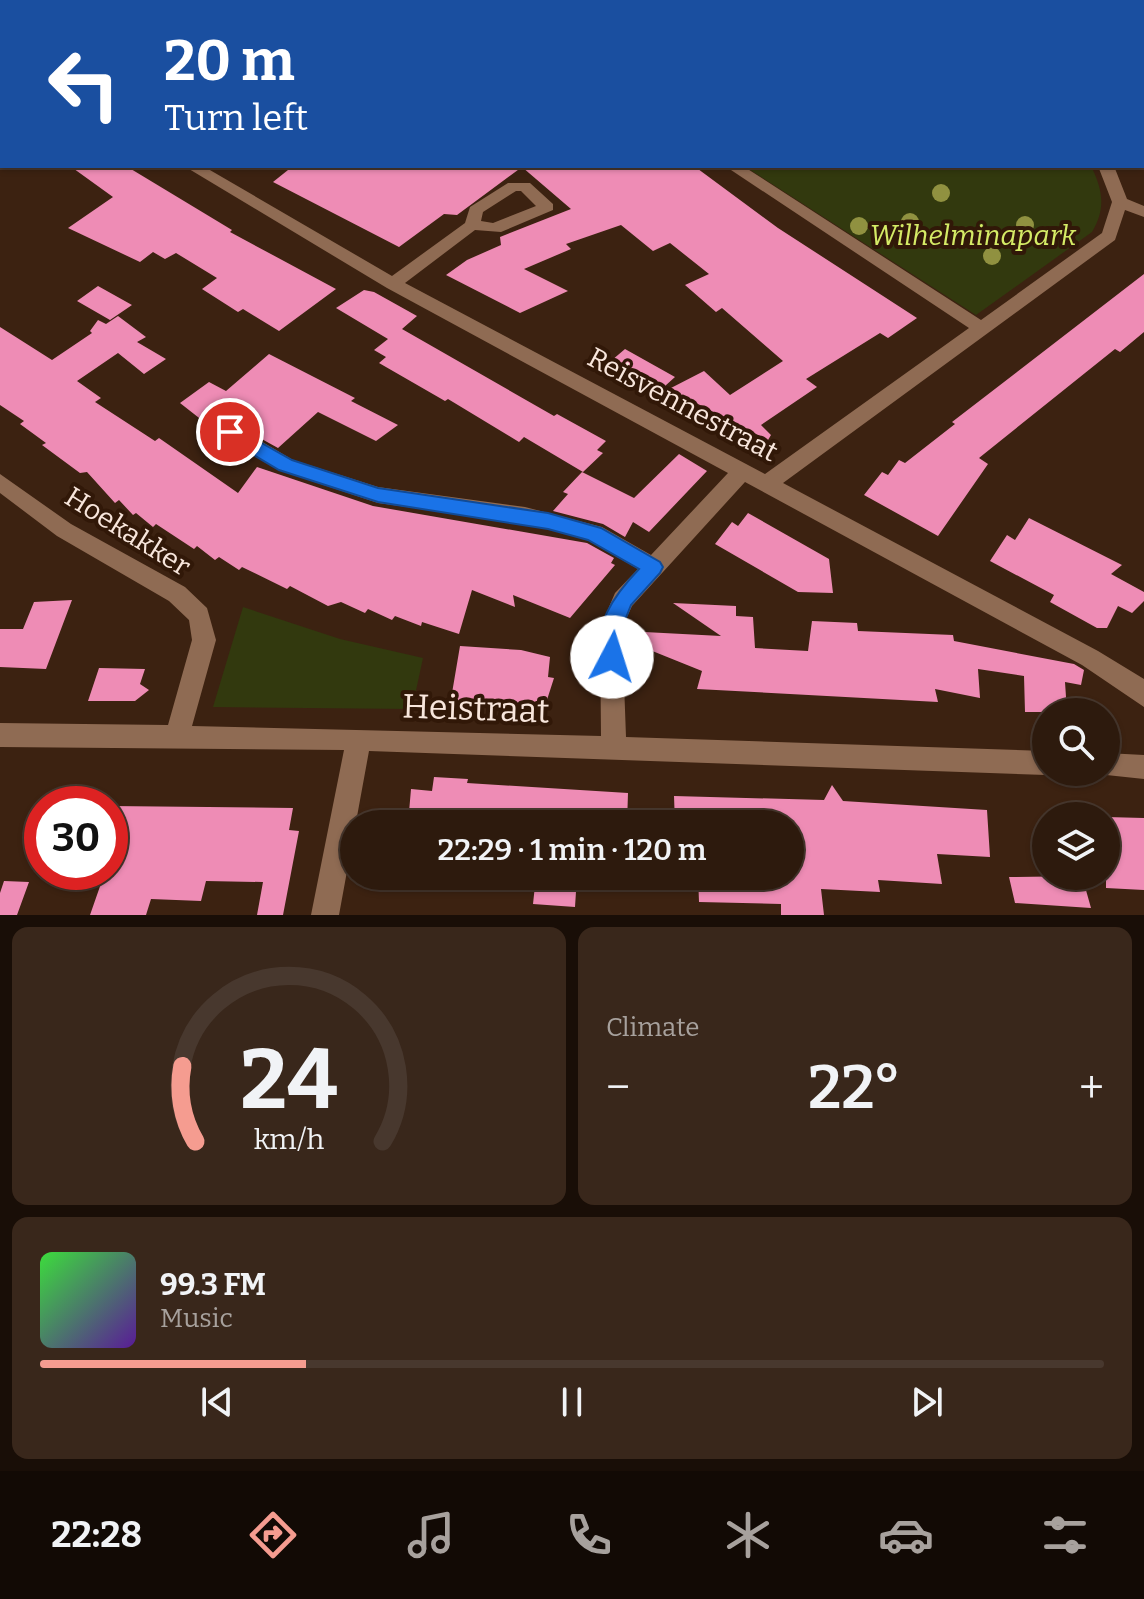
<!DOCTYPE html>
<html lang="en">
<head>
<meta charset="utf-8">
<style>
  :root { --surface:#2d1a0d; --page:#39271b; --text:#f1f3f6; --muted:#a7a19d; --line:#48382e; --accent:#f59c90 }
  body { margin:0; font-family:Bitter,serif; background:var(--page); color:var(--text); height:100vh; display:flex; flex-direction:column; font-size:30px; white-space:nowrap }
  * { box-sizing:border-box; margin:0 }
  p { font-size:26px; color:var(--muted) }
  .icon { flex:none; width:44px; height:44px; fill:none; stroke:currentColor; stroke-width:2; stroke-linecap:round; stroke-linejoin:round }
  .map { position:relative; height:915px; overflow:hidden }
  .drawer { display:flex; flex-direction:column; gap:12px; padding:12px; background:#190e07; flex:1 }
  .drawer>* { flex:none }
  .top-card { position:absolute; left:0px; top:0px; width:1144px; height:168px; box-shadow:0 2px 6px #0004,0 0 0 2px var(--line); background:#1a4fa0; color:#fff; overflow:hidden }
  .controls { position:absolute; left:1032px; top:698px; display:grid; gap:16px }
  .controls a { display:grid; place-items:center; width:88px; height:88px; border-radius:50%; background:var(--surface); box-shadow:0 2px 6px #0004,0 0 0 2px var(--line); font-size:40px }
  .speed { position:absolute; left:24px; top:786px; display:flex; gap:16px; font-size:40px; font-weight:700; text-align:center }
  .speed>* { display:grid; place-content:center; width:104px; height:104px; border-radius:50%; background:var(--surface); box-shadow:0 2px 6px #0004,0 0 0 2px var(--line); line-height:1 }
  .speed .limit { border:12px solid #d22; background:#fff; color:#111 }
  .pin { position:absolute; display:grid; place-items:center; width:68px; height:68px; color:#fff; margin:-34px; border:4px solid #fff; border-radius:50%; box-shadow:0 2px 8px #0007 }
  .me { position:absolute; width:88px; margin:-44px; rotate:5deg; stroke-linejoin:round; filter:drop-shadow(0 0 6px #0008) }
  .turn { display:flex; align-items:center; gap:28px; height:168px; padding:0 32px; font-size:36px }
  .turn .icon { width:104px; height:104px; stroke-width:2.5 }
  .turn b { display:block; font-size:56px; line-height:68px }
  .big { font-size:60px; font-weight:600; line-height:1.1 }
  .drawer .card { flex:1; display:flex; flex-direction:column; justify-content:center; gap:12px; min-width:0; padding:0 28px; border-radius:16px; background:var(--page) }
  .drawer .dial { align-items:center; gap:0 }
  .dial svg { height:208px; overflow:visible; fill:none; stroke:var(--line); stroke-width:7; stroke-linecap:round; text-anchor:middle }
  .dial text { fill:var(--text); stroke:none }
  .song { display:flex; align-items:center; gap:24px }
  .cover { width:96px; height:96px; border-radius:12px; background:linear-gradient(135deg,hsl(120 70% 55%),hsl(270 70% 35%)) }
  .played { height:8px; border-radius:4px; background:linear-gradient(90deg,var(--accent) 25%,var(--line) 25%) }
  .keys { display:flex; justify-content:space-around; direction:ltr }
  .heat { display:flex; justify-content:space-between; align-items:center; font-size:44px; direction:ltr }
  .drawer .tiles { flex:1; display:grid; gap:12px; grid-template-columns:1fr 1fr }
  .card:last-child { grid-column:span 2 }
  .trip { position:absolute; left:340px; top:810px; width:464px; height:80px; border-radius:40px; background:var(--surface); box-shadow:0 2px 6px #0004,0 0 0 2px var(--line); font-weight:600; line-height:80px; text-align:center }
  .tabs { display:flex; height:128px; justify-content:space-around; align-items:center; background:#120a05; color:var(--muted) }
  .tabs .icon { width:56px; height:56px }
  .tabs .on { color:var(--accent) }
  .tabs b { font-size:36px; color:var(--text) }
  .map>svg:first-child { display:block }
  .green { fill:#32390e }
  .building { fill:#ee8cb5 }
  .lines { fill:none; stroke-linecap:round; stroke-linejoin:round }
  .minor { fill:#8f6b53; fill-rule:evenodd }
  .tree { fill:#909140 }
  .route { fill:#1a73e8; stroke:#114b97; stroke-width:2 }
  .labels { text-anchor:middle; stroke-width:8; stroke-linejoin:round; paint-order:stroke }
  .park-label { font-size:28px; font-style:italic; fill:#d5eb66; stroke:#311808 }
  .street-label { font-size:28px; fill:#f8e6dc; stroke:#311808 }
  .near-street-label { font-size:34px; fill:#f8e6dc; stroke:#311808 }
</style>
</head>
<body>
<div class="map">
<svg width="1144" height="915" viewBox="0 0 1144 915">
  <rect width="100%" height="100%" fill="#3c2211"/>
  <path class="green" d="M670 0H989L990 2H662Z
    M744 166H1091C1103 190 1106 209 1092 232L976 315Z
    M243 607 340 639 423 658 412 709 213 707Z"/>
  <path class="building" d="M70 166H126L232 230 230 232 336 289 279 331 243 309 238 312 202 289 217 278 176 253 165 259 153 252 140 262 68 228 113 197Z
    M293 166H694L778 228 917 318 888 338 880 333 806 379 817 387 761 425 771 435 768 440 669 389 704 371 730 395 783 361 722 308 716 312 685 285 709 274 670 243 653 251 621 225 566 244 571 249 524 269 568 291 520 313 446 275 467 260 501 245 500 237 571 209 522 167 457 215 444 214 399 247 273 182Z
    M1144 274V332L1120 352 1115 349 979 458 988 464 938 536 864 495 882 472 888 475 899 460 905 463 955 424 952 422Z
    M98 286 132 305 110 320 77 301Z
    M364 290 374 292 417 316 402 329 554 416 557 414 606 441 597 450 603 453 583 472 524 437 519 442 448 399 445 401 379 363 386 357 374 350 388 339 336 308Z
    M118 316 146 337 137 342 166 359 144 374 118 353 77 381 101 398 95 402 155 441 159 438 238 493 257 467 373 506 587 543 614 558 611 563 615 565 570 618 513 595 515 607 472 590 459 634 422 622 421 626 395 616 392 620 368 609 365 613 341 602 328 606 290 586 287 589 242 567 239 570 219 557 215 560 197 546 194 549 156 524 153 527 136 513 133 515 119 500 115 503 87 472 80 473 42 445 46 443 20 424 24 421 0 405V327L52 360 92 333 90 331 98 320 106 324Z
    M625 349 675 377 655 395 605 366Z
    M269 354 355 398 351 401 398 425 376 441 318 412 278 448 231 422 217 432 180 403 209 382 226 391Z
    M679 454 707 471 649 532 633 522 625 537 603 524 553 511 568 494 563 492 582 472 634 498Z
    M748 513 829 559 833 593 798 592 715 544 732 522 738 526Z
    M1029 518 1122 565 1111 574 1144 592V601L1132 613 1118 606 1107 628H1097L1050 602 1054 595 990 561 1007 535 1015 540Z
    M72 600 46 669 0 667V629H23L34 602Z
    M673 603 736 606V616L753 617 755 648 808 651 812 621 857 623 858 631 953 635 954 641 1074 664 1084 670 1081 685 1065 682 1067 712H1025L1024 676 978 669 980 698 935 689 938 702 697 689 702 671 625 640V631L721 636Z
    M460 646 521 650 550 657 548 677 554 678 546 703 535 702 534 707 504 701 503 706 473 699 472 704 451 699Z
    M99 668 145 669 140 684 149 690 135 701H88Z
    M434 777 468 779 467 783 628 793 627 824H408L411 789 432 791Z
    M832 785 843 801 987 810 990 857 937 854 942 884 878 880 880 892 821 889 824 915H781V904L699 902 698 876H790V824H675L674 796 824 800Z
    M110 806 293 808 289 830 299 831 283 915H257L263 882 206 881 201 901 151 899 146 915H90L105 872H110Z
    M1106 817 1144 818V890L1106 888Z
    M536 876H577L575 907 533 904Z
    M1082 876 1091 908 1015 903 1009 877Z
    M4 881 29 882 17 915H0V893Z"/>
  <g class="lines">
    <path class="minor" d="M523 0H537L538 2H524Z
      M574 0H587L588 2H575Z
      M996 0H1008L1009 2H997Z
      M0 45 2 46V54L0 53Z
      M1142 124H1144V132H1142Z
      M184 166H203L392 276 465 223 470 207 508 183H530L553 204V210L501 232 475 230 405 283 765 474 969 328 725 166H743L981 320 1102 233 1112 202 1098 166H1114L1127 199 1144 206V217L1125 210 1115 240 783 483 1098 651 1144 679V707L1082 665 745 482 632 606 622 628 626 737 1046 751V772H1054L1046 775 369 751 339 915H311L344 750 0 747V723L168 725 192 640 189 620 169 601 57 536 0 493V474L71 524 185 587 207 608 216 640 192 726 601 736 600 628 615 593 638 569 588 540 525 523 378 503 279 470 223 437 220 432 230 425 237 427 293 460 378 487 525 507 602 527 651 555 728 473 387 288ZM516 191H521L536 206 493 223 481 221 483 212Z
      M1106 753 1144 755V779L1097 774 1106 772Z"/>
  </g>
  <g class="tree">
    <circle cx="941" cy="193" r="9"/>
    <circle cx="910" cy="222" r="9"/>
    <circle cx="1025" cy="225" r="9"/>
    <circle cx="859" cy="226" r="9"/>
    <circle cx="992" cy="256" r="9"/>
  </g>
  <path class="route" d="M230 425 292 460 378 488 548 513 601 528 660 562 663 567 660 573 631 605 622 628 619 664H605C588 629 616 593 639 569L588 540 548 529 378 502 279 470 223 437 221 432Z"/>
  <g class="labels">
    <g class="park-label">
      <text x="973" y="245">Wilhelminapark</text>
    </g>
    <g class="street-label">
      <text transform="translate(683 404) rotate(28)" y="10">Reisvennestraat</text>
      <text transform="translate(128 531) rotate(32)" y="10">Hoekakker</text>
    </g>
    <g class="near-street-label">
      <text transform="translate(476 708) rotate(2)" y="12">Heistraat</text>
    </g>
  </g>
</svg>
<div class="controls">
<a><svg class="icon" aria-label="search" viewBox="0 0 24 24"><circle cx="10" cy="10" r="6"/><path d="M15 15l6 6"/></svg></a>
<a><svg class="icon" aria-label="layers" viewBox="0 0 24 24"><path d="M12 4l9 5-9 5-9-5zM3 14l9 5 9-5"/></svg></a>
</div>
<div class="speed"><div class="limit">30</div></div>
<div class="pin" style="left:230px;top:432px;background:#d93025"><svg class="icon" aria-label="arrive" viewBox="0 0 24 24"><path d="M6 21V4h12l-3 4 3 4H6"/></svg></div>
<svg class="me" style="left:612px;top:657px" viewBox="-20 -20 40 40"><circle r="19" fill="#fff"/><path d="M0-13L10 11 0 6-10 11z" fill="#1a73e8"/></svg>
<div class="trip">22:29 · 1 min · 120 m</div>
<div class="top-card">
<div class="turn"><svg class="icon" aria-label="left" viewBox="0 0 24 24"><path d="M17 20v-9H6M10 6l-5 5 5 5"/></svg><div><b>20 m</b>Turn left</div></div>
</div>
</div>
<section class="drawer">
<div class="tiles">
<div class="card dial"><svg viewBox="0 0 100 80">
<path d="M14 69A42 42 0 1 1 86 69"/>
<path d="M14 69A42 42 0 0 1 9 40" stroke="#f59c90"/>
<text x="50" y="56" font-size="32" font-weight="700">24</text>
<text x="50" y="72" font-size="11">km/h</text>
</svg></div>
<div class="card"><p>Climate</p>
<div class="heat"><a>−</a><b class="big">22°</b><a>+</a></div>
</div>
<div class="card">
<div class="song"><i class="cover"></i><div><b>99.3 FM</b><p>Music</p></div></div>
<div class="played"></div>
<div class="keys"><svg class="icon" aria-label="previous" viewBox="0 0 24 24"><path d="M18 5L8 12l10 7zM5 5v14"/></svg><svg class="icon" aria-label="pause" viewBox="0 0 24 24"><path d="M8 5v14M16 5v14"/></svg><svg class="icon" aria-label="next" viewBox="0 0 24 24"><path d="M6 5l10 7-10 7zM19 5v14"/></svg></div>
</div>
</div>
</section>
<nav class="tabs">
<b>22:28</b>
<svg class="icon on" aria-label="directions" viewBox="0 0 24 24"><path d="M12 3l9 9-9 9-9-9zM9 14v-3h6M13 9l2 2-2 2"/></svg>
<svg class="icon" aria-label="music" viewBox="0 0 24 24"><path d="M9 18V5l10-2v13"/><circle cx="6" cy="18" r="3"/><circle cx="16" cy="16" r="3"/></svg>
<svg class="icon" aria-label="phone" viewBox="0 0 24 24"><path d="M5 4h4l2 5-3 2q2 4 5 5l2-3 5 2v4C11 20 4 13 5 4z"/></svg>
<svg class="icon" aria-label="climate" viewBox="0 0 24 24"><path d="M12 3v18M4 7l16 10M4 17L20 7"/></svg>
<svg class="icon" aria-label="car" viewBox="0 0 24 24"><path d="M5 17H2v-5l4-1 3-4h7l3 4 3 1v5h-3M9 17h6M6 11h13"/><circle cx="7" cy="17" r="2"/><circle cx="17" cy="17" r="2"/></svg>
<svg class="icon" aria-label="filters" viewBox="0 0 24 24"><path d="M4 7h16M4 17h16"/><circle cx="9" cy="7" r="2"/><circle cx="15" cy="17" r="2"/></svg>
</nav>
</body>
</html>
